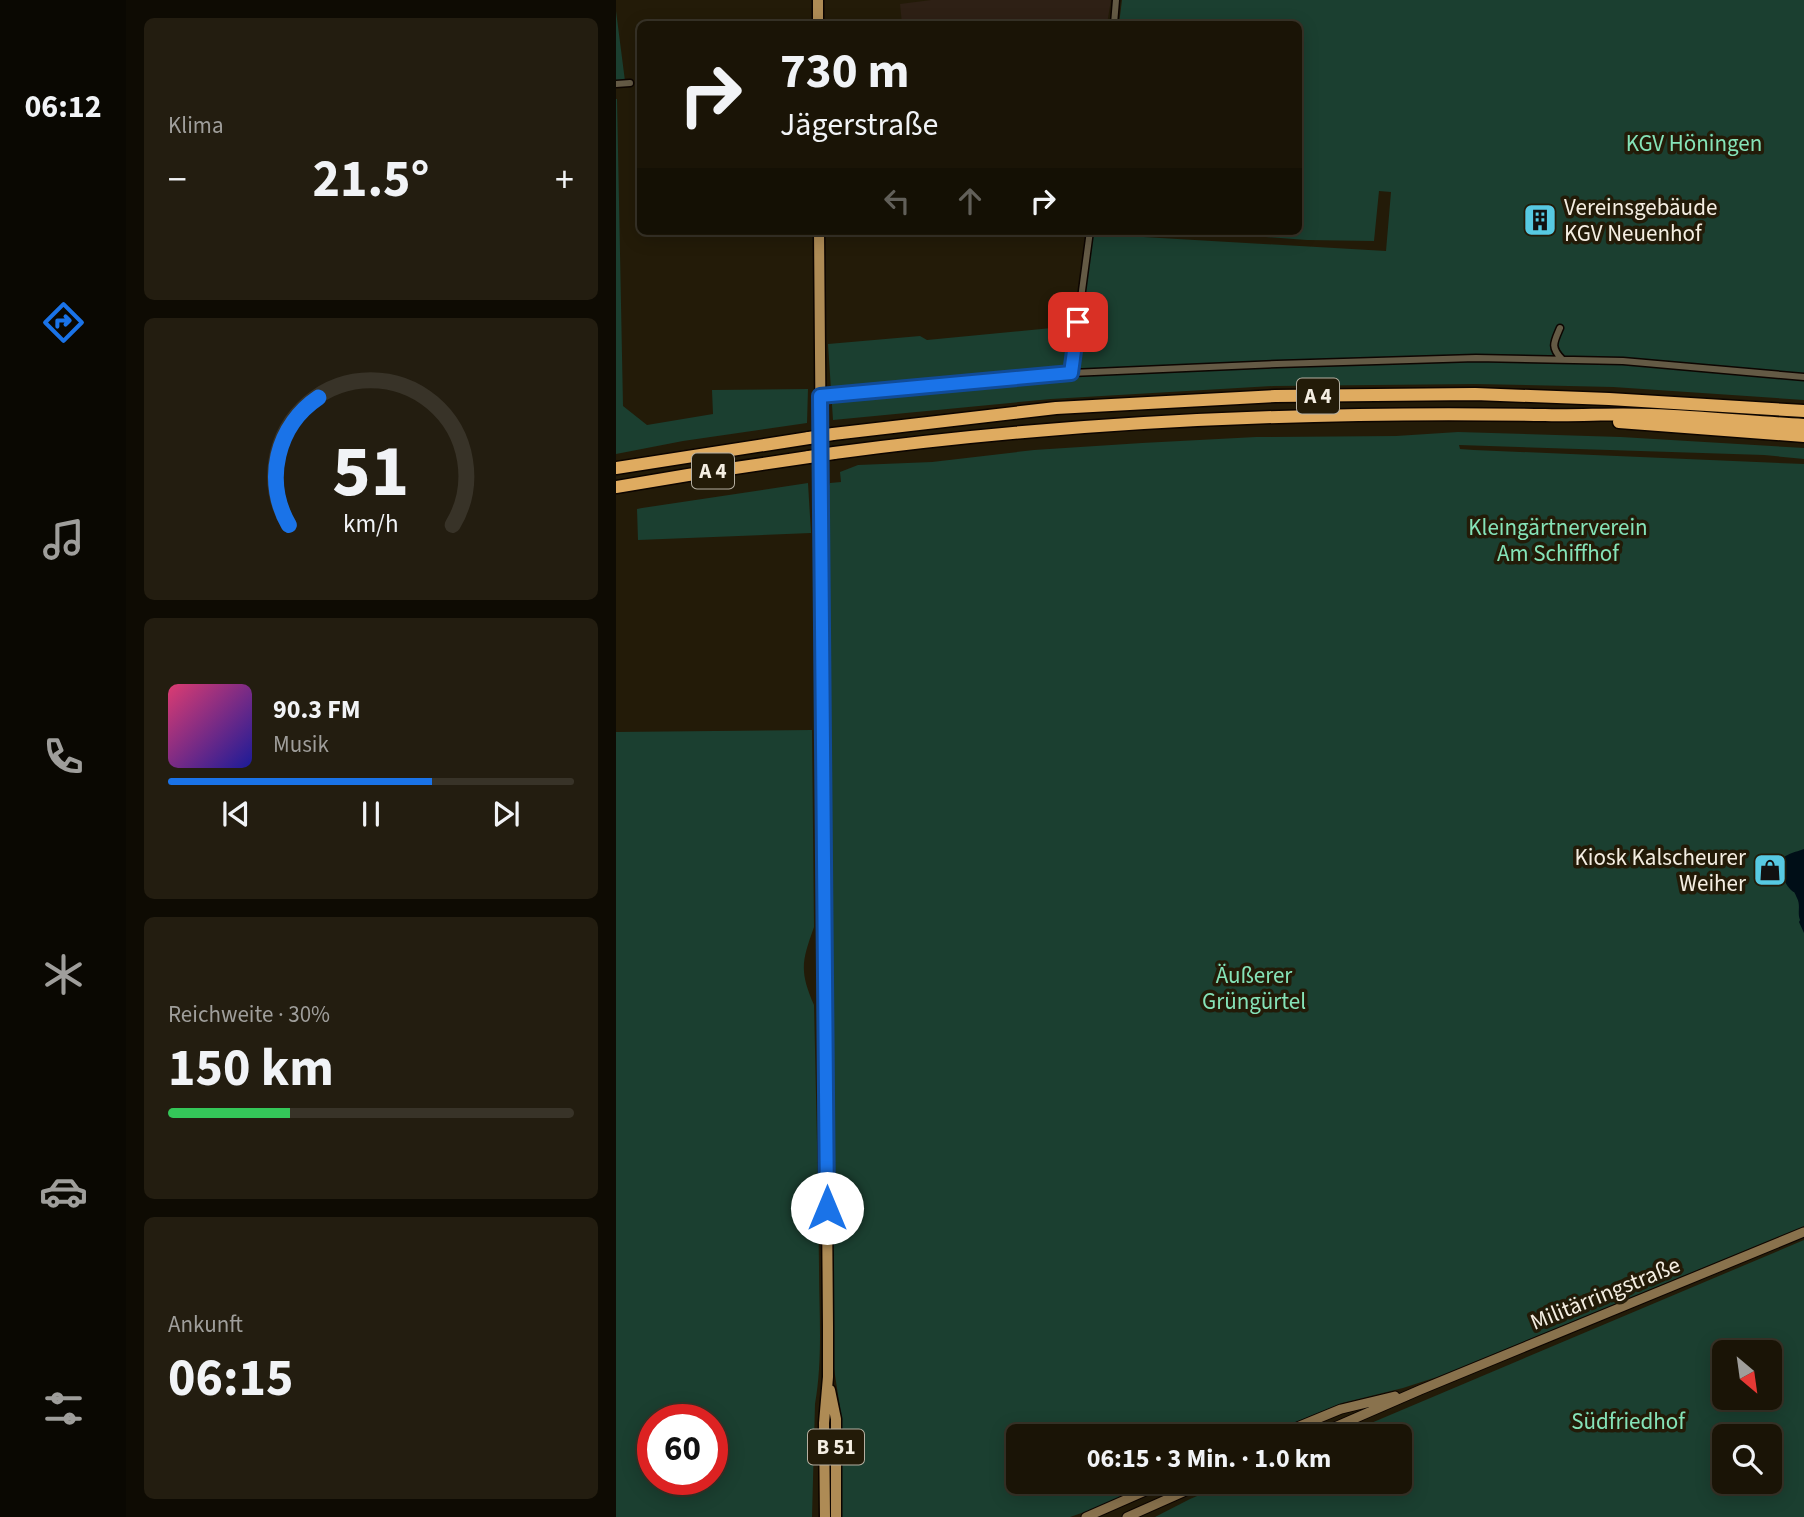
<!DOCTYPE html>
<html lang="de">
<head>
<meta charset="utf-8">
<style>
  :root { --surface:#1a1406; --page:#231d10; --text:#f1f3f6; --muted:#9f9e9b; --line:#383328; --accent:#1a73e8 }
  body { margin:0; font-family:"Source Sans 3",sans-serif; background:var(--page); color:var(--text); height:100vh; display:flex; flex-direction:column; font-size:26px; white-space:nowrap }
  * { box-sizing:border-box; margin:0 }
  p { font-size:23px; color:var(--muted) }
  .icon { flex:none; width:38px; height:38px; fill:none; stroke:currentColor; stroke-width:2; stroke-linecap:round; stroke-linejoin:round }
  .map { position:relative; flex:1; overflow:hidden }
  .panel { display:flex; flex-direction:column; gap:18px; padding:18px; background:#0e0b03; width:490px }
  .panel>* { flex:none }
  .hud { position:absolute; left:21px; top:21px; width:665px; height:214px; border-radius:10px; box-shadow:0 4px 18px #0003,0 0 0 2px var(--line); background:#1a1406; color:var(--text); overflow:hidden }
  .needle { width:46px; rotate:151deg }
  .buttons { position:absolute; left:1096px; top:1340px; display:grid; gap:14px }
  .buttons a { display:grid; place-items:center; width:70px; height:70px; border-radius:10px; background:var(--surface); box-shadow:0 4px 18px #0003,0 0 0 2px var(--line); font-size:35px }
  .speed { position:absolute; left:21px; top:1404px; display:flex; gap:14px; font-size:35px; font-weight:700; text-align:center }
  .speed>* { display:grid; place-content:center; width:91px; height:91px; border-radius:50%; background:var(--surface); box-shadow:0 4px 18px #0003,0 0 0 2px var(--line); line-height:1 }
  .speed .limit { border:10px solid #d22; background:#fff; color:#111 }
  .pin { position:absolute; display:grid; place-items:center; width:60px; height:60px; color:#fff; margin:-30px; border-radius:14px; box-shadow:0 4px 10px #0006 }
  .me { position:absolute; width:77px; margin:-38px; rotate:0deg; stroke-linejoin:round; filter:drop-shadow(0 0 5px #0008) }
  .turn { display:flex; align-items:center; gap:24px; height:147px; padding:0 28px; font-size:32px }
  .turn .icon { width:91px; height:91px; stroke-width:2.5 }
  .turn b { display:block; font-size:49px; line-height:60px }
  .lanes { display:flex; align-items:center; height:66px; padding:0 28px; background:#0003; justify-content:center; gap:35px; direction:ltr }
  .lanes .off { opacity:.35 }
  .big { font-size:52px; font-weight:700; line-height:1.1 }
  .panel .card { flex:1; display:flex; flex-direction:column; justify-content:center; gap:10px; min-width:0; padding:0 24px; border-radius:10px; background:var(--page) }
  .panel .dial { align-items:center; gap:0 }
  .dial svg { height:182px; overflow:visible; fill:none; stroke:var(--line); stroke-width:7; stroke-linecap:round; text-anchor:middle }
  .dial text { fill:var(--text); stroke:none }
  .song { display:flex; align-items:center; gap:21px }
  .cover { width:84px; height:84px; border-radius:10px; background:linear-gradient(135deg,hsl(340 70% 55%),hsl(240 70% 35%)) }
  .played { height:7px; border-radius:4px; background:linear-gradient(90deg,var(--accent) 65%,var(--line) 65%) }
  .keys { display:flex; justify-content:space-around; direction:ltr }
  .heat { display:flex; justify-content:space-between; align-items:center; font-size:38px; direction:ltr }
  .charge { height:10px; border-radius:5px; background:linear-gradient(90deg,#34c759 30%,var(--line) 0) }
  .trip { position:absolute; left:390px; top:1424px; width:406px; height:70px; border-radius:10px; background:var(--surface); box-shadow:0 4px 18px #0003,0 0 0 2px var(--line); font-weight:700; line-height:70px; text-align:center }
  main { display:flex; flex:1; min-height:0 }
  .tab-bar { display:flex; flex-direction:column; width:126px; justify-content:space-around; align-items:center; background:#0a0802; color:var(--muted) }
  .tab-bar .icon { width:49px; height:49px }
  .tab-bar .selected { color:var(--accent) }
  .tab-bar b { font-size:32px; color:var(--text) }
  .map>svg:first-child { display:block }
  .commercial { fill:#2e2015 }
  .green { fill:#1b3f30; fill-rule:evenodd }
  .water { fill:#000e17 }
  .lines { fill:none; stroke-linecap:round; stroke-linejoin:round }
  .minor-casing { stroke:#0d0500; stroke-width:9 }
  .secondary-casing { stroke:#0d0500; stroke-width:11 }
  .primary-casing { stroke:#0d0500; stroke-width:13 }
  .motorway-casing { stroke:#0d0500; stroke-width:15 }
  .minor { stroke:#645a45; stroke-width:6 }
  .secondary { stroke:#89724d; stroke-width:9 }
  .primary { stroke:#ae8b55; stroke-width:10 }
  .motorway { stroke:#dfab60; stroke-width:12 }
  .motorway-bridge-casing { stroke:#0d0500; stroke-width:15; stroke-linecap:butt }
  .motorway-bridge { stroke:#dfab60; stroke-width:12 }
  .route-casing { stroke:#114b97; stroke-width:18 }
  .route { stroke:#1a73e8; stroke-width:12 }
  .labels { text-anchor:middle; stroke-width:7; stroke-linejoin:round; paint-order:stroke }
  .shield { fill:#231b08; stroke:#b5afa1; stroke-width:2 }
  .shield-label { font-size:21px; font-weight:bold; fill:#f4eee2 }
  .park-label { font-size:23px; fill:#85e3b8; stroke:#231b08 }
  .poi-label { font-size:23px; fill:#f4eee2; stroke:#231b08; text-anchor:start }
  .street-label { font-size:23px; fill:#f4eee2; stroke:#231b08 }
</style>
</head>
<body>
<main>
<nav class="tab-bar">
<b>06:12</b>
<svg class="icon selected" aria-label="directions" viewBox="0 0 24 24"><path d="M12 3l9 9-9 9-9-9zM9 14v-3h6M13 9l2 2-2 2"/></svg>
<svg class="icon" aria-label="music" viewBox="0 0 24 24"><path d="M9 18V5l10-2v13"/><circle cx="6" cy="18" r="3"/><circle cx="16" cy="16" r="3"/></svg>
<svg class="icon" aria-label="phone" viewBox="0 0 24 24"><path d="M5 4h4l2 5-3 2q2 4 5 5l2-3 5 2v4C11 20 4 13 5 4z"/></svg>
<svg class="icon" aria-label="climate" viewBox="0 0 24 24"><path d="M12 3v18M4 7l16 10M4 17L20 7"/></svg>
<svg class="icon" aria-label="car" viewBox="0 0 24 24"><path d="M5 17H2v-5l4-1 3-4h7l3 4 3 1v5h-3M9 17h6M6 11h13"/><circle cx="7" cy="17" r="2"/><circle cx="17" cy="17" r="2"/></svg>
<svg class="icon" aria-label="filters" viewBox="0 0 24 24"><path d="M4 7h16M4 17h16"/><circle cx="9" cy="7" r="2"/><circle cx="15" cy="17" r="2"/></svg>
</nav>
<section class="panel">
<div class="card"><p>Klima</p>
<div class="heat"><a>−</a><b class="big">21.5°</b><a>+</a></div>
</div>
<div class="card dial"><svg viewBox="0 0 100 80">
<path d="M14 69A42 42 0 1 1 86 69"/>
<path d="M14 69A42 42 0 0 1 27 13" stroke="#1a73e8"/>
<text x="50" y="56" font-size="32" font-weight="700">51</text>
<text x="50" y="72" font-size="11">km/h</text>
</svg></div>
<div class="card">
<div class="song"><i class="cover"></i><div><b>90.3 FM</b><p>Musik</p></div></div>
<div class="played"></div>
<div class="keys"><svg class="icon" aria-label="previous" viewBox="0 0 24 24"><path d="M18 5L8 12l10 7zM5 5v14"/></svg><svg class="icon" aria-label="pause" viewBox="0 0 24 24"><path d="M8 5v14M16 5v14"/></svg><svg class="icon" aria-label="next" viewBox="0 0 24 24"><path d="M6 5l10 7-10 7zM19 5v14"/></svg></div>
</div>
<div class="card"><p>Reichweite · 30%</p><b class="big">150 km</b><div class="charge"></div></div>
<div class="card"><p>Ankunft</p><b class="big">06:15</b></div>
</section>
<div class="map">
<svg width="1188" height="1517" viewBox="0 0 1188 1517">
  <rect width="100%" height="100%" fill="#231b08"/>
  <path class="commercial" d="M315 0H495L491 24H286L284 4Z"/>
  <path class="green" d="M506 0H1188V400L997 387 859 384 658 386 435 399 217 420 212 344 304 336 311 340 456 326 465 328H479L481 306 468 305 476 234 770 251 775 192 763 191 758 241 691 240 571 231H682V24H503Z
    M0 11 9 81H0Z
    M0 99H1L7 406 31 425 97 414 96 390 192 389 191 423 67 441 0 454Z
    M842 432 1005 437 1188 448V459L1148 455 843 445 844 449 858 450 1188 464V1226L821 1377 787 1388 726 1403 643 1437H402V1482H540L489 1505 454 1517H226L224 1408 217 1362 211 533V492L214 483 225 482 224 472 242 465 316 462 418 450 526 443 640 437 780 436Z
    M192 483 195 533 22 540 21 509 26 508Z
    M196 730 198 927C186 961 183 971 198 1005 200 1092 202 1179 203 1266 203 1311 207 1359 199 1404L196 1517H0V732ZM37 1419H96V1479H37Z
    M1188 1240V1517H539L574 1499 614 1482H784V1437H722ZM1108 1353H1153V1398H1108ZM1108 1437H1153V1482H1108Z"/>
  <path class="water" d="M1188 849V933L1183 922 1184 920C1181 912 1185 906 1181 898 1177 889 1180 895 1174 889 1170 885 1168 880 1166 874 1158 856 1174 854 1188 849Z"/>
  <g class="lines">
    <defs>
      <path id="minor" d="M498 24 500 0
        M0 84 14 83
        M944 328C938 342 934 347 946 359
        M455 373 661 364 860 358 1007 361 1188 377
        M204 396 455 373 474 231"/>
      <path id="secondary" d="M657 1437 725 1409 779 1396
        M696 1437 804 1390 1188 1232
        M470 1517 550 1482
        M511 1517 590 1482"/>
      <path id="primary" d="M202 0V24
        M203 231 212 1326V1377L208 1423 209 1517
        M214 1390 220 1419V1517"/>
      <path id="motorway" d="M1003 422 1188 436
        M217 434 440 408 659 396 859 394 993 399 1188 411
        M218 453C454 421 691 411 929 415 965 416 1000 413 1035 415 1086 417 1137 422 1188 425
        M0 468 193 438
        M0 487 72 475 193 457"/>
    </defs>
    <use href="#minor" class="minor-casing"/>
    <use href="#secondary" class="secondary-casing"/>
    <use href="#primary" class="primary-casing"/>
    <use href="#motorway" class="motorway-casing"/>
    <use href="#minor" class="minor"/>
    <use href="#secondary" class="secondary"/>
    <use href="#primary" class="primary"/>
    <use href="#motorway" class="motorway"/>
    <defs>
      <path id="motorway-bridge" d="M193 438 217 434
        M193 457 218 453"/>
    </defs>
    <use href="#motorway-bridge" class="motorway-bridge-casing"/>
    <use href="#motorway-bridge" class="motorway-bridge"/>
  </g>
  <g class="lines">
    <defs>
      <path id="route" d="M211 1208 204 396 455 373 462 322"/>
    </defs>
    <use href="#route" class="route-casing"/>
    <use href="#route" class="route"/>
  </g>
  <defs>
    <symbol id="building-square" viewBox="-11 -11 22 22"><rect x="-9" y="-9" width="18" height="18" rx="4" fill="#57c9e2" stroke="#231b08"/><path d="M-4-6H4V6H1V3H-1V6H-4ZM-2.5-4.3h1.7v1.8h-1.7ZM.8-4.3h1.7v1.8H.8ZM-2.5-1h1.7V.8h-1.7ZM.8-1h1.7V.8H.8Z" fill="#111"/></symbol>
    <symbol id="shop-square" viewBox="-11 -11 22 22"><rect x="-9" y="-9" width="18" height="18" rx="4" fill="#57c9e2" stroke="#231b08"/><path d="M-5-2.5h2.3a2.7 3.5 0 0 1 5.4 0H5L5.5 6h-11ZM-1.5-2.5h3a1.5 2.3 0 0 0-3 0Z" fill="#111"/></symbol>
  </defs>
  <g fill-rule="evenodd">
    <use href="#building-square" x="905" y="201" width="38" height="38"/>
    <use href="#shop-square" x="1135" y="851" width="38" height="38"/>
  </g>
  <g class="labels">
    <g class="shield">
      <rect x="681" y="378.5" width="42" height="35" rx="5"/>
      <rect x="76" y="453.5" width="42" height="35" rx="5"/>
      <rect x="192" y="1429.5" width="56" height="35" rx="5"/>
    </g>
    <g class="shield-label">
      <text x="702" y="403">A 4</text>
      <text x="97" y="478">A 4</text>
      <text x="220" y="1454">B 51</text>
    </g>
    <g class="park-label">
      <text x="1078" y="151">KGV Höningen</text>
      <text x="942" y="535">Kleingärtnerverein<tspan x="942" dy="26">Am Schiffhof</tspan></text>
      <text x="638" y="983">Äußerer<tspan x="638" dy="26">Grüngürtel</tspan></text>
      <text x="1012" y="1429">Südfriedhof</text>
    </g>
    <g class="poi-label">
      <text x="948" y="215">Vereinsgebäude<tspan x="948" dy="26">KGV Neuenhof</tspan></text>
      <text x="1130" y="865" text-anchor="end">Kiosk Kalscheurer<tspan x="1130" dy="26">Weiher</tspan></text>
    </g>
    <g class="street-label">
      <text transform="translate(989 1293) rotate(-22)" y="8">Militärringstraße</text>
    </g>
  </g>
</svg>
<div class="buttons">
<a><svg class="needle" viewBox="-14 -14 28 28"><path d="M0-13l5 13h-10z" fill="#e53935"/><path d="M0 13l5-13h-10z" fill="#9f9e9b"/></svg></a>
<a><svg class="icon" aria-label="search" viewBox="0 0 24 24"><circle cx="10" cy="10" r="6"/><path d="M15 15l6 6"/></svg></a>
</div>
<div class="speed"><div class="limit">60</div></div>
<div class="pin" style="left:462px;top:322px;background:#d93025"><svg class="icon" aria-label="arrive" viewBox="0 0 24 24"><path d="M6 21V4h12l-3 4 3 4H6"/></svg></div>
<svg class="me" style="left:211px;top:1208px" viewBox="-20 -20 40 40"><circle r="19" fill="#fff"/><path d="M0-13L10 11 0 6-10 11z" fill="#1a73e8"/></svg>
<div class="trip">06:15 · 3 Min. · 1.0 km</div>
<div class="hud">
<div class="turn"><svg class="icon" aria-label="right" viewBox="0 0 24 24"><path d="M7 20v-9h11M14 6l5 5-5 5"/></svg><div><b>730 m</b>Jägerstraße</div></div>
<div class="lanes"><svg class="icon off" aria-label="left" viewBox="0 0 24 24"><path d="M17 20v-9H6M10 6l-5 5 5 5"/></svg><svg class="icon off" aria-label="ahead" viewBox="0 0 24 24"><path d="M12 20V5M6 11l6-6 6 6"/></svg><svg class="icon" aria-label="right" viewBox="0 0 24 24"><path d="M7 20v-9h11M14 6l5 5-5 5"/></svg></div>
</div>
</div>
</main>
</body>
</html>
